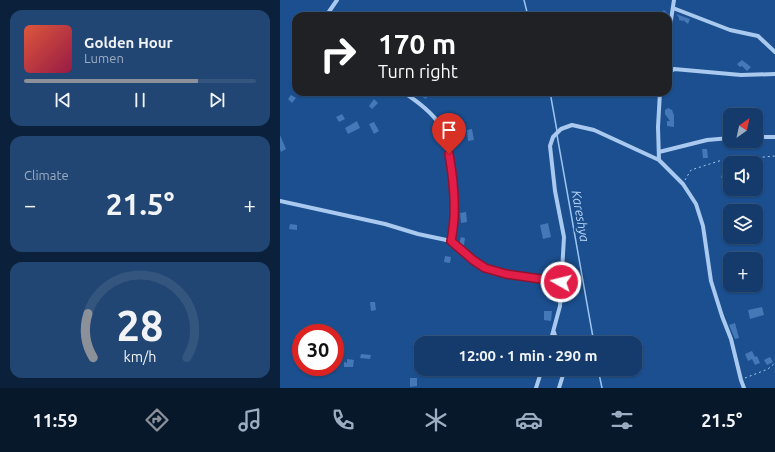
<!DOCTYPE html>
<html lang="en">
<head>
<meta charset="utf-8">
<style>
  :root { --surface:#143b6b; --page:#214673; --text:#f1f3f6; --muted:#9dadc1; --line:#33557e; --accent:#8c9099 }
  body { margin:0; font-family:Ubuntu,sans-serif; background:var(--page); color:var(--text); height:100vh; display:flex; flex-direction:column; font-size:15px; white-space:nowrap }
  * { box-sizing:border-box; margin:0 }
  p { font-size:13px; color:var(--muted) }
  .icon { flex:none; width:22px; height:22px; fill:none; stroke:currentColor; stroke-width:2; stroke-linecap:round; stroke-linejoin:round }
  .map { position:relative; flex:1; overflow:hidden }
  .drawer { display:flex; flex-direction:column; gap:10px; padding:10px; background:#0b203b; width:280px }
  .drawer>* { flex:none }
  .banner { position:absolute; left:12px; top:12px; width:380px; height:84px; border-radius:12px; box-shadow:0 1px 3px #0004,0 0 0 1px var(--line); background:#202124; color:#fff; overflow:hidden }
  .needle { width:26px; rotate:33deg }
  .buttons { position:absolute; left:443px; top:108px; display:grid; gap:8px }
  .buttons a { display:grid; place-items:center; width:40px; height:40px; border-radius:8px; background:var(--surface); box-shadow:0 1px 3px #0004,0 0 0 1px var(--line); font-size:20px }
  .speed { position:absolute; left:12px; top:324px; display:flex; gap:8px; font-size:20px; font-weight:700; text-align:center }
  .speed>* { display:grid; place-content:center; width:52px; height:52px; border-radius:50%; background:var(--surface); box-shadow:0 1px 3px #0004,0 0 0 1px var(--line); line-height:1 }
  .speed .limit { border:6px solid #d22; background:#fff; color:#111 }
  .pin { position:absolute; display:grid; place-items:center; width:34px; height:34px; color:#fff; margin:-41px -17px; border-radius:50% 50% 50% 0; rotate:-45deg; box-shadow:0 0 4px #0007 }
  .pin .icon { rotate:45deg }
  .me { position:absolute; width:44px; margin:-22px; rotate:278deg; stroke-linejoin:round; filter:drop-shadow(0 0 3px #0008) }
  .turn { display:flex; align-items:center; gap:14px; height:84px; padding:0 20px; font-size:18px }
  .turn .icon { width:52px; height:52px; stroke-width:2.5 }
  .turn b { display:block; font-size:28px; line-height:34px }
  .big { font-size:30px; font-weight:700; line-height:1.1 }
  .drawer .widget { flex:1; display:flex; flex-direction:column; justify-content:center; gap:6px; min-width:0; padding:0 14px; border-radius:12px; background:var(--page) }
  .drawer .dial { align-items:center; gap:0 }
  .dial svg { height:104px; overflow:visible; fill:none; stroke:var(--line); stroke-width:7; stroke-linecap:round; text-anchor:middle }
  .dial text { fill:var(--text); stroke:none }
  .song { display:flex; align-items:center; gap:12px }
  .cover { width:48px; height:48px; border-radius:6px; background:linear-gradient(135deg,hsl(10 70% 55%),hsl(340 70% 35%)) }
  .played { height:4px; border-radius:2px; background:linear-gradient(90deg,var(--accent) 75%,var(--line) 75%) }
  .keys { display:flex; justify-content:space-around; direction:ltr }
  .heat { display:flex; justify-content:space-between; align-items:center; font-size:22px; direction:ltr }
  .trip { position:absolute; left:134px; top:336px; width:228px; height:40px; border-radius:12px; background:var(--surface); box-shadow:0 1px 3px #0004,0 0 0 1px var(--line); font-weight:700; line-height:40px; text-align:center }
  .dock { display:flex; height:64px; justify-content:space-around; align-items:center; background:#08182b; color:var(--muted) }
  .dock .icon { width:28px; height:28px }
  .dock .on { color:var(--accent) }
  .dock b { font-size:18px; color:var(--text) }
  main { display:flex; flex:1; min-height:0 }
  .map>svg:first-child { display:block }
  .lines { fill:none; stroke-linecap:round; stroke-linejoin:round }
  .stream { stroke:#9cc4f0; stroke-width:1.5 }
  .building { fill:#4478b7 }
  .path { stroke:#a9c9ee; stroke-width:1; stroke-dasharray:2 3; stroke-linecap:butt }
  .minor { stroke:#a9c9ee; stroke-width:4 }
  .route-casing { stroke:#92132f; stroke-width:10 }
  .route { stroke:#e11d48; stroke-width:7 }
  .labels { text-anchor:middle; stroke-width:4; stroke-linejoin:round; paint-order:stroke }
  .water-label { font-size:13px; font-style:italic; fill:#b5d3f5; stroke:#1b4f8f }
</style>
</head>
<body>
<main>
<section class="drawer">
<div class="widget">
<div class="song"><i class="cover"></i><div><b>Golden Hour</b><p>Lumen</p></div></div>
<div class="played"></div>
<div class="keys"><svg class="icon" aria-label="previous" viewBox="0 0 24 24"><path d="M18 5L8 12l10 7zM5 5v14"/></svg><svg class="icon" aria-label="pause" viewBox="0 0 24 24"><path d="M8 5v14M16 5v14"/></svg><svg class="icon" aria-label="next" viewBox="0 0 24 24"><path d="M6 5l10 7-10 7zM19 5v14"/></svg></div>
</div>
<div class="widget"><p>Climate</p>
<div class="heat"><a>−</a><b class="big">21.5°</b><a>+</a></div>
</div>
<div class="widget dial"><svg viewBox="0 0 100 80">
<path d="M14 69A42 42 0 1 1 86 69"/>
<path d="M14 69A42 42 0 0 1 10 35" stroke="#8c9099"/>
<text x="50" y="56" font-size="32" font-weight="700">28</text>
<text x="50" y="72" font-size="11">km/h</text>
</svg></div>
</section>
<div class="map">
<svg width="495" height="388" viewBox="0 0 495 388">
  <rect width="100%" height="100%" fill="#1b4f8f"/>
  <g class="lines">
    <path class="stream" d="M244 0 248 16
      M270 92 277 131
      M277 135 314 343
      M318 369 322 388"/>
  </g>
  <path class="building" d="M384 10 388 14 386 16H381L379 14Z
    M396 14 410 19 408 24 403 20V21L399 20V18Z
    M462 60 471 67 467 71 462 66 460 67 457 64Z
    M134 92H150L146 99Z
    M11 95 16 98 12 103 8 99Z
    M94 99 98 103 92 109 89 106Z
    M388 108 392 110 394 115V127L387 126V121H390L385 114V110Z
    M62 114 65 119 59 122 56 117Z
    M77 121 80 128 68 134 65 128Z
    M94 122 99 131 94 134 89 124Z
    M192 129 194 140 188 141 187 130Z
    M0 135 6 149 1 152 0 149Z
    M422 149H427L428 158H423Z
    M445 163 450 164 449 178H441Z
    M186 212 187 222 181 223 180 213Z
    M268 223 271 237 263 239 260 225Z
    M10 224 17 225V230L9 229Z
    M181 237 185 238 184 245 179 244Z
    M165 256 171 257 170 263 164 262Z
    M272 289 273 294 267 295 265 290Z
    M90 302H95L96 310 91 311Z
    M482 307 484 315 470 319 468 310Z
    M264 311H272L271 321 264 320Z
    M455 323 459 338 455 339 449 325Z
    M472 351 475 357 477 356 480 363 475 365 472 359 468 361 465 354Z
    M81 354 91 355 90 359 80 358Z
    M490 357 493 362 487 365 484 360Z
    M67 359 74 360 73 367H64V362L67 363Z
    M130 378H137V386L130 387Z"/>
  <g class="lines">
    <path class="path" d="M405 180 411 170 439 161 495 156
      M465 378 488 369 495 363"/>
    <path class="minor" d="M393 8 450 30 478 36 495 52
      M46 16 57 0
      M388 52 391 20 394 0
      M388 73 394 69 461 75 495 74
      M123 92C137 101 151 111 160 125 175 151 177 212 171 241
      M476 137H495
      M379 152 427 140 450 138
      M379 160 378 127 380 92
      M0 201 105 224 138 234 171 241 199 265 210 270 226 274 281 282
      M274 332 277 343
      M270 343 280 306 284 237 275 191 270 146 273 137 281 129 292 125 314 130 379 160 403 184 416 204 423 226 431 281 442 316 451 339 461 380 464 388
      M256 388 262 369
      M279 388 283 375V369"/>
  </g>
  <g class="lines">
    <defs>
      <path id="route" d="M169 154C174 182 177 213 171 241L193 260 205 268 226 274 281 282"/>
    </defs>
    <use href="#route" class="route-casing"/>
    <use href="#route" class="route"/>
  </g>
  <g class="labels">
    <g class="water-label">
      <text transform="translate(301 216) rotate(80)" y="5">Kareshya</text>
    </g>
  </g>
</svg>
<div class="buttons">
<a><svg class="needle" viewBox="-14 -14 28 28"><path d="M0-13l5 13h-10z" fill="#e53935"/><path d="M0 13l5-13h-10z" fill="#9dadc1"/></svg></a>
<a><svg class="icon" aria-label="sound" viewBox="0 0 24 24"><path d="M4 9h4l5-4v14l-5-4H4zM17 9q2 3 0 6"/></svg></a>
<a><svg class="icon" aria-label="layers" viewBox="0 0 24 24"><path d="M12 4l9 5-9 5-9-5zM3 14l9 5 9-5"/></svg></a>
<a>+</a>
</div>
<div class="speed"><div class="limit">30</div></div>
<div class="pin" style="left:169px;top:154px;background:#d93025"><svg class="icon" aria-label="arrive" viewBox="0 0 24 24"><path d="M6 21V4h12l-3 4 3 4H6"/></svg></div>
<svg class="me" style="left:281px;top:282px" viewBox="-20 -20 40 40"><circle r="17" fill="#e11d48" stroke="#fff" stroke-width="3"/><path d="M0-11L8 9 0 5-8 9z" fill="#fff"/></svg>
<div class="trip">12:00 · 1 min · 290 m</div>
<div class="banner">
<div class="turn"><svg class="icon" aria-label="right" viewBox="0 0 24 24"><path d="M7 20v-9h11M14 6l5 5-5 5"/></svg><div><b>170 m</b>Turn right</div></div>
</div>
</div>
</main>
<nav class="dock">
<b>11:59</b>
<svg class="icon on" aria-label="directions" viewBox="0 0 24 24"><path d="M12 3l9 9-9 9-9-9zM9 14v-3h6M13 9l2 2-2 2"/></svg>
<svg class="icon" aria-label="music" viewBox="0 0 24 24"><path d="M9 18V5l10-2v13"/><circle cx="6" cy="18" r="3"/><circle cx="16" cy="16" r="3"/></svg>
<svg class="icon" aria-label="phone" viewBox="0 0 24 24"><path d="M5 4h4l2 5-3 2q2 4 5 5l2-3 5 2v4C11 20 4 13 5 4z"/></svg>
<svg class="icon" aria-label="climate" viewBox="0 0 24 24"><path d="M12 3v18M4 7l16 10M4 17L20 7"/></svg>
<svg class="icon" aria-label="car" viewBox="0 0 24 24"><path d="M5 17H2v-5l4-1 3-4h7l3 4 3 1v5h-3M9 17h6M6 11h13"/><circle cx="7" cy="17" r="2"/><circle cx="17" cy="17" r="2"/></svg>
<svg class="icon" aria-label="filters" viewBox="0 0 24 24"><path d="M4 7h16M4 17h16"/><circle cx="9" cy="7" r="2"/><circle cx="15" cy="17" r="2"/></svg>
<b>21.5°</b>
</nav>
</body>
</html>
